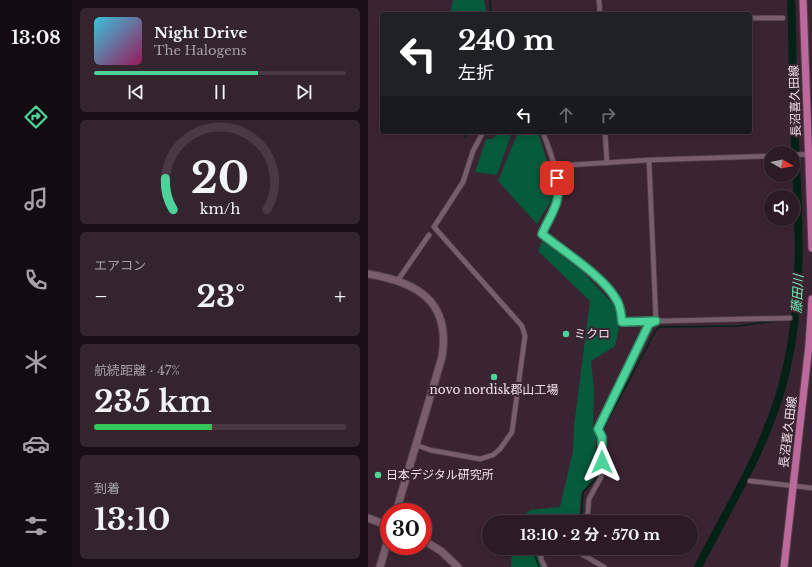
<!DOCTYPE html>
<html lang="ja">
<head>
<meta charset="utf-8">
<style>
  :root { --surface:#2c1b25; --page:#34242d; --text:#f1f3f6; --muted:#a6a1a7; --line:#483942; --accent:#4cd39a }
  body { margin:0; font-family:"Libre Baskerville","Noto Sans JP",serif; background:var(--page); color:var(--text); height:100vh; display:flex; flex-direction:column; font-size:15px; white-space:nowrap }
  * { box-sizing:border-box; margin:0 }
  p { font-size:13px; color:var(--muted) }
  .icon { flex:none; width:22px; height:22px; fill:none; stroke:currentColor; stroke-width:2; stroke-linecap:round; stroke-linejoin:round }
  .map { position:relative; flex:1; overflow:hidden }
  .panel { display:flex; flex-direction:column; gap:8px; padding:8px; background:#180f14; width:296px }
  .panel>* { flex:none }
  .hud { position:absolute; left:12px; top:12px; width:372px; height:122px; border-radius:4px; box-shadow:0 2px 10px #0003,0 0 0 1px var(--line); background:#202124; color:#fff; overflow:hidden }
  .needle { width:26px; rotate:99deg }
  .fabs { position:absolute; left:396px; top:146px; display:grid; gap:8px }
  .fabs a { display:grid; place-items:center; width:36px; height:36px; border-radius:50%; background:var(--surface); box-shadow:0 2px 10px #0003,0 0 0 1px var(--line); font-size:20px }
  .speed { position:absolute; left:12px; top:503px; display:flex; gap:8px; font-size:20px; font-weight:700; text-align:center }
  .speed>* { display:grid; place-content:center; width:52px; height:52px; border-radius:50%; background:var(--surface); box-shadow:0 2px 10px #0003,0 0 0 1px var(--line); line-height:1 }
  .speed .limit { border:6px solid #d22; background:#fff; color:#111 }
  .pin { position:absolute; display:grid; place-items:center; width:34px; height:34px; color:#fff; margin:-17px; border-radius:8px; box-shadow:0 2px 6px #0006 }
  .me { position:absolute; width:44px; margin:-22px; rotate:0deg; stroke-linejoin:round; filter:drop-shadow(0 0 3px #0008) }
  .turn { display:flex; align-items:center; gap:14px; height:84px; padding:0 12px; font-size:18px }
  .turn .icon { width:52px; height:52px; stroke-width:2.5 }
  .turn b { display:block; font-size:28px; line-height:34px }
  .lanes { display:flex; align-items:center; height:38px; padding:0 12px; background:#0003; justify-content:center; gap:20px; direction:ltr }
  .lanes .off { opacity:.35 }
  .big { font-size:30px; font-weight:700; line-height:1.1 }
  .panel .tile { flex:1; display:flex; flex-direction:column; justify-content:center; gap:6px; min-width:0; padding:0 14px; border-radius:6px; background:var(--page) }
  .panel .dial { align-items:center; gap:0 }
  .dial svg { height:104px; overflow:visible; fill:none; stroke:var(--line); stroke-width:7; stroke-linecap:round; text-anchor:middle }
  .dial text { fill:var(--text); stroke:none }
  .song { display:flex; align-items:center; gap:12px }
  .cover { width:48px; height:48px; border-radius:6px; background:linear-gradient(135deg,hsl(190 70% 55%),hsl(330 70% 35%)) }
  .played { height:4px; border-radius:2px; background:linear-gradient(90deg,var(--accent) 65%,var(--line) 65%) }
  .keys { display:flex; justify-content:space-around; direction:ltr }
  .heat { display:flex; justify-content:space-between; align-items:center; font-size:22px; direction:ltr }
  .charge { height:6px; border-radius:3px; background:linear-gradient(90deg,#34c759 47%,var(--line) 0) }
  .trip { position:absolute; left:114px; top:515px; width:216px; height:40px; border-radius:20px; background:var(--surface); box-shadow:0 2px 10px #0003,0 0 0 1px var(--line); font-weight:700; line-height:40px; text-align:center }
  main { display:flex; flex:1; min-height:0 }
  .tab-bar { display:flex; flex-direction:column; width:72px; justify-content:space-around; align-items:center; background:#120b0f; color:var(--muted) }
  .tab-bar .icon { width:28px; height:28px }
  .tab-bar .selected { color:var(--accent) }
  .tab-bar b { font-size:18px; color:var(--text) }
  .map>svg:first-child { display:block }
  .green { fill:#065b3d }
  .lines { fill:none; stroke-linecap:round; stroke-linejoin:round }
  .stream { stroke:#032215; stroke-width:1.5 }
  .river { stroke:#032215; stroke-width:8 }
  .street-casing { stroke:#53404b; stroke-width:6 }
  .secondary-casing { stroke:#53404b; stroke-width:9 }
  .primary-casing { stroke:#53404b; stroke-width:9 }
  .street { stroke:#785e6b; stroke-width:4.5 }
  .secondary { stroke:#785e6b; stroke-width:7 }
  .primary { stroke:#be699c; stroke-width:7 }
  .route-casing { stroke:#318964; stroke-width:10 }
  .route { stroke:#4cd39a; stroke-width:7 }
  .poi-dot { fill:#4cd39a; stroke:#3b2431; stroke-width:1.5 }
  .labels { text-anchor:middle; stroke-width:4; stroke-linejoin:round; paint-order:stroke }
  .street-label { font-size:12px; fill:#f1e2ea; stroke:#3b2431 }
  .poi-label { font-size:12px; fill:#f1e2ea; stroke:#3b2431; text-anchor:start }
  .water-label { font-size:13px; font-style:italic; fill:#6becb2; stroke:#3b2431 }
</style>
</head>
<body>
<main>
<nav class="tab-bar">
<b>13:08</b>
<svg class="icon selected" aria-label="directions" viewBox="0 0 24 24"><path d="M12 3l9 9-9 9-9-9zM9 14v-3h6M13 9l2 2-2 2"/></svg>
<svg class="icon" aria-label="music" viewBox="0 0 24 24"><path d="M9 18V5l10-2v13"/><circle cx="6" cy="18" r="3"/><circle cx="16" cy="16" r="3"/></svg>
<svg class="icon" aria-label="phone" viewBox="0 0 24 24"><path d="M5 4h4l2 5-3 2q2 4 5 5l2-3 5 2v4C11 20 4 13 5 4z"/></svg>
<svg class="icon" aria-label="climate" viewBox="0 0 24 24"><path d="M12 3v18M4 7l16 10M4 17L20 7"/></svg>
<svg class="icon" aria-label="car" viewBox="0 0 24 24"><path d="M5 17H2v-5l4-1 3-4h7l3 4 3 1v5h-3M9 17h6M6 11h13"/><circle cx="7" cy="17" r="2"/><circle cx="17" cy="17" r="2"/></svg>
<svg class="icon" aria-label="filters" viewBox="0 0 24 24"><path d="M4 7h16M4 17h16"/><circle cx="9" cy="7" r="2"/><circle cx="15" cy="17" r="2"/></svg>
</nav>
<section class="panel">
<div class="tile">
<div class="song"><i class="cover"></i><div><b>Night Drive</b><p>The Halogens</p></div></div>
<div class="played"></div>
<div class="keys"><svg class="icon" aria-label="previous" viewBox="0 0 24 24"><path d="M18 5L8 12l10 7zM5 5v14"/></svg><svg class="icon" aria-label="pause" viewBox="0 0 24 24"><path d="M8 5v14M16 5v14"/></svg><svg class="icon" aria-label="next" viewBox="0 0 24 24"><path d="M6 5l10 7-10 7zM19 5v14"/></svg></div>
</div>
<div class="tile dial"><svg viewBox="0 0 100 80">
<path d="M14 69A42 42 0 1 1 86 69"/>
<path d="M14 69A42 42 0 0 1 8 45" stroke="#4cd39a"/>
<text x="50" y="56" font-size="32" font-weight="700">20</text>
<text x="50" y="72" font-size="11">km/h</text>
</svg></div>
<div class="tile"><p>エアコン</p>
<div class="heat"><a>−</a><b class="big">23°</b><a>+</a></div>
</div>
<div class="tile"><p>航続距離 · 47%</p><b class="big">235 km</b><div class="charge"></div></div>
<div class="tile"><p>到着</p><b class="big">13:10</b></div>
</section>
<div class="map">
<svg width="444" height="567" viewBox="0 0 444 567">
  <rect width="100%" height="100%" fill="#3b2431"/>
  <path class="green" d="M85 0H116L119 14H82Z
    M131 132H144L129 175 107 172 118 139H124Z
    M150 132H170L180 165 185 197 169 224 130 181Z
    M174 241 213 270 246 305 251 328 247 346 223 361 226 390 225 426 229 436 225 479 213 493 211 518 208 522H148L162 510 192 507 205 451 206 426 222 301 170 251Z
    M144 548H170L169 554 174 567H143Z"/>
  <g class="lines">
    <path class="stream" d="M122 0 123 14
      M97 137 98 132
      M234 431 288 330 292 327 371 326 415 320
      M213 522 215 492 229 478 230 436
      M167 548V555L171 567"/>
    <path class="river" d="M330 567C358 512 391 459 410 400 440 306 430 203 425 106 424 71 425 35 423 0"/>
    <defs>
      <path id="street" d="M231 0 232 14
        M382 18H415
        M175 132C181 150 194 179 190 198 188 210 179 223 174 234 195 251 235 276 248 299 253 306 253 314 254 322L422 318
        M237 132 239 163
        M425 155 443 154
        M186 166 281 160 403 156
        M30 280 61 235
        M48 445 62 450 112 459 125 455 132 449 144 432 157 336 154 326 66 227 95 182 105 151 115 132
        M382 481 444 488
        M219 522 221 499 233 477 234 437 230 429 281 324 288 321 281 160
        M173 548V559L177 567
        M203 548 236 567"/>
      <path id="secondary" d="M0 274C49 282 83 301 74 357L28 512
        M0 518 21 526
        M55 540 73 551 90 567
        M12 567 21 536"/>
      <path id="primary" d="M435 0 444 248
        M416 567 441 345 444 299"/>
    </defs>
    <use href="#street" class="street-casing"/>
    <use href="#secondary" class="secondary-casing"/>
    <use href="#primary" class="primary-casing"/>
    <use href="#street" class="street"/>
    <use href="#secondary" class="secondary"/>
    <use href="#primary" class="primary"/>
  </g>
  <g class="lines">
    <defs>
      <path id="route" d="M189 178C194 203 183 213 174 234 195 251 235 276 248 299 253 306 253 314 254 322L288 321 281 324 230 429 234 437V462"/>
    </defs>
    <use href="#route" class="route-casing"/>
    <use href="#route" class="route"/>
  </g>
  <g class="poi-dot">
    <circle cx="198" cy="334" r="4"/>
    <circle cx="126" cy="377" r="4"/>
    <circle cx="10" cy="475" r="4"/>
  </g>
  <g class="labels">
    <g class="street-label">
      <text transform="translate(427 101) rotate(-92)" y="4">長沼喜久田線</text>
      <text transform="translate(420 432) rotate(-83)" y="4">長沼喜久田線</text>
    </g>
    <g class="poi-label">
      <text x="206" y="338">ミクロ</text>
      <text x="126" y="394" text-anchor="middle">novo nordisk郡山工場</text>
      <text x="18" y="479">日本デジタル研究所</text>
    </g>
    <g class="water-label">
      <text transform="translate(429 294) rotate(-87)" y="5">藤田川</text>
    </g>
  </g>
</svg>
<div class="fabs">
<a><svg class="needle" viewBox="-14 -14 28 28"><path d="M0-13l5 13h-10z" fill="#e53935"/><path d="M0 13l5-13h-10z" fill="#a6a1a7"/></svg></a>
<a><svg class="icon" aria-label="sound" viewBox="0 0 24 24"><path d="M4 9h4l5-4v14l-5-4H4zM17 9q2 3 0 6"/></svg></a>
</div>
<div class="speed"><div class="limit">30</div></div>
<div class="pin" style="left:189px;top:178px;background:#d93025"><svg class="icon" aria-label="arrive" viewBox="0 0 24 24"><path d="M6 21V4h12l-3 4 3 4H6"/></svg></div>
<svg class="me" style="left:234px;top:462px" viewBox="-20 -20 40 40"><path d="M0-17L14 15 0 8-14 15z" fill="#4cd39a" stroke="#fff" stroke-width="4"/></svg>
<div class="trip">13:10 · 2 分 · 570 m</div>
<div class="hud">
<div class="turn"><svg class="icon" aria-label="left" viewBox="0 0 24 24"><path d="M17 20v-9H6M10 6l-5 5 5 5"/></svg><div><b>240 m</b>左折</div></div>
<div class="lanes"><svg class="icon" aria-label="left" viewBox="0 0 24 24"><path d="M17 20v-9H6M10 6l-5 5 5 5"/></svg><svg class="icon off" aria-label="ahead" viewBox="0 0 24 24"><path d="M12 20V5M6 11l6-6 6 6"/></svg><svg class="icon off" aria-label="right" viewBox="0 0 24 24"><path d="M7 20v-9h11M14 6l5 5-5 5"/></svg></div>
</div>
</div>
</main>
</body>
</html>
